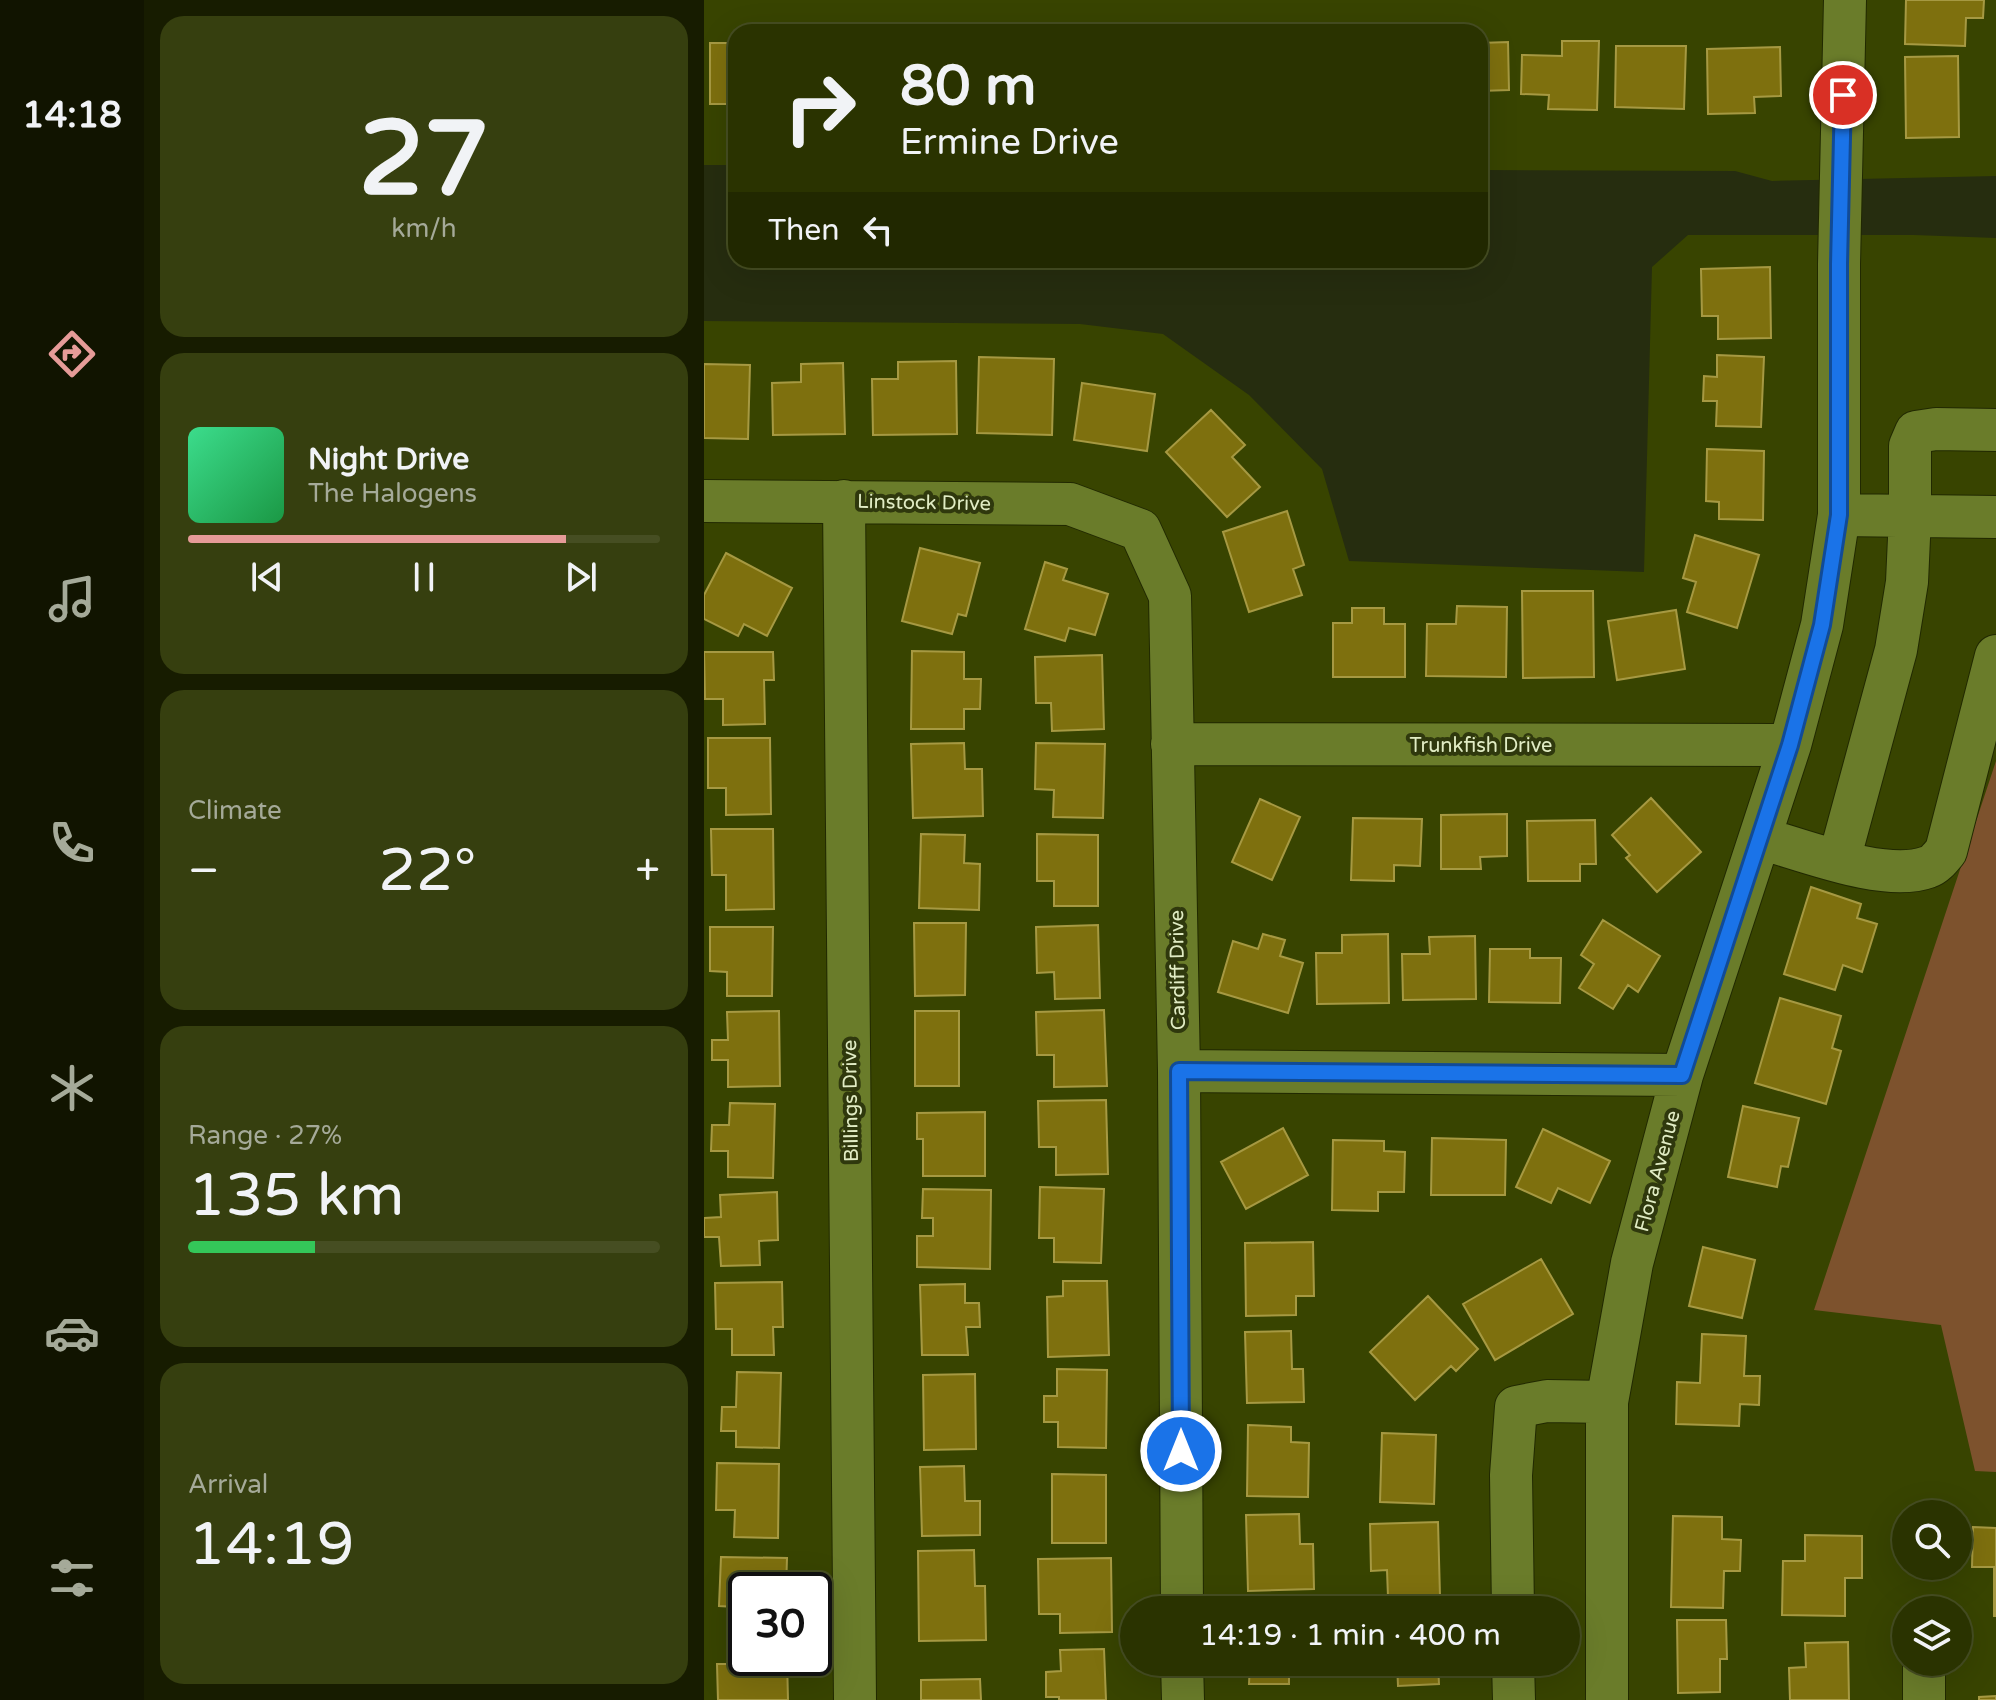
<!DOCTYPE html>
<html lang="en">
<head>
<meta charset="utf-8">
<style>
  :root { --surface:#2a3300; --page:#363f0f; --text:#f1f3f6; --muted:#a5aa99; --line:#464e22; --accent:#e69b98 }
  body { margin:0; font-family:"Varela Round",sans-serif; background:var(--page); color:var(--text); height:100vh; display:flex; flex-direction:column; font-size:30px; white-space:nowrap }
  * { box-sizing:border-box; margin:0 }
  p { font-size:26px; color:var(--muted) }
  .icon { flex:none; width:44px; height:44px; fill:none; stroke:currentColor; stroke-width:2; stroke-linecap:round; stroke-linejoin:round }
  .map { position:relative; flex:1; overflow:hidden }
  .panel { display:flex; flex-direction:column; gap:16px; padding:16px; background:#171c00; width:560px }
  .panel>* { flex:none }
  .hud { position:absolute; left:24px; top:24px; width:760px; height:244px; border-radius:24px; box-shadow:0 8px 32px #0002,0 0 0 2px var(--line); background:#2a3300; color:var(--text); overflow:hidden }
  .tools { position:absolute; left:1188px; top:1500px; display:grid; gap:16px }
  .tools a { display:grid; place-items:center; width:80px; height:80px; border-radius:50%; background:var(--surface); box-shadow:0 8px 32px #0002,0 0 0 2px var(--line); font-size:40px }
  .speed { position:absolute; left:24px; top:1572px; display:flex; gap:16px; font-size:40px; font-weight:700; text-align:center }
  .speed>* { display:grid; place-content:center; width:104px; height:104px; border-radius:50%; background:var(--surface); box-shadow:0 8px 32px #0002,0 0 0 2px var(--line); line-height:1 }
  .speed .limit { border:4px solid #111; border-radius:12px; background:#fff; color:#111 }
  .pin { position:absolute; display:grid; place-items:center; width:68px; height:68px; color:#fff; margin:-34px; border:4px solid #fff; border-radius:50%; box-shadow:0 2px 8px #0007 }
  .me { position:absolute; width:88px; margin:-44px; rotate:0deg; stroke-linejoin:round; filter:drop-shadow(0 0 6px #0008) }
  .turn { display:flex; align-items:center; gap:28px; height:168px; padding:0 40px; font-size:36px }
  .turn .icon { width:104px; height:104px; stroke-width:2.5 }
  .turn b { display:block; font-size:56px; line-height:68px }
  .then { display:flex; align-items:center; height:76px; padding:0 40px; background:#0003; gap:16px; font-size:30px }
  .big { font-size:60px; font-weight:600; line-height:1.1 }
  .panel .widget { flex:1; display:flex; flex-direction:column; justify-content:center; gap:12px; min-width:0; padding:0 28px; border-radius:24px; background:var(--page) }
  .panel .dial { align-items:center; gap:0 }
  .dial b { font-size:104px; line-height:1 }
  .song { display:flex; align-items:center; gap:24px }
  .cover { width:96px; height:96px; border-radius:12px; background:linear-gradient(135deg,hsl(150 70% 55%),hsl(140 70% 35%)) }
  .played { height:8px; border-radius:4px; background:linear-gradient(90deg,var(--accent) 80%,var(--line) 80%) }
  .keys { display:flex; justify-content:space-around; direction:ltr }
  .heat { display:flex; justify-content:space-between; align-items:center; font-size:44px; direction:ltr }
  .charge { height:12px; border-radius:6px; background:linear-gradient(90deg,#34c759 27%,var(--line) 0) }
  .trip { position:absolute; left:416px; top:1596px; width:460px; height:80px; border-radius:40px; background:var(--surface); box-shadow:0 8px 32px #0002,0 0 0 2px var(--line); font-weight:600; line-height:80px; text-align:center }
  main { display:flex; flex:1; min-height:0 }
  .dock { display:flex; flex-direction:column; width:144px; justify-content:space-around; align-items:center; background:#111400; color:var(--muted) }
  .dock .icon { width:56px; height:56px }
  .dock .current { color:var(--accent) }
  .dock b { font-size:36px; color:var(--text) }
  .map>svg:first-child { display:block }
  .green { fill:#7d522d }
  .water { fill:#262d0f }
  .building { fill:#7e700e; stroke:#a69942; stroke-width:2 }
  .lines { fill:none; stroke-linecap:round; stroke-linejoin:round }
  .minor-casing { stroke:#212900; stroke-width:44 }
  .minor { stroke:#6a7c2a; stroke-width:42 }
  .route-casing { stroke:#114b97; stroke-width:20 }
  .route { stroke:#1a73e8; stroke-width:14 }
  .labels { text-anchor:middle; stroke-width:8; stroke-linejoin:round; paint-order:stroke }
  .street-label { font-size:20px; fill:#e1ecc4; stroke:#2f380d }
</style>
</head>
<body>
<main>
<nav class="dock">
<b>14:18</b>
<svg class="icon current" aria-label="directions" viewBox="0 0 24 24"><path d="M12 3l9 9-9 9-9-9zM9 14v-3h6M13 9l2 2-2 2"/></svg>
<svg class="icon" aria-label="music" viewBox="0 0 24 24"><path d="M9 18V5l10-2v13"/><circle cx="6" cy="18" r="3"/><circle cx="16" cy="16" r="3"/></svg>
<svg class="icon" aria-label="phone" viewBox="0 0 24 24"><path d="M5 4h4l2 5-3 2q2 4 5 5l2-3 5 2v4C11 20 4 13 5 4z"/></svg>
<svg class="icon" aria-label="climate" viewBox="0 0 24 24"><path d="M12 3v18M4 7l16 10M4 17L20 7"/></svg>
<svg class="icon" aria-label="car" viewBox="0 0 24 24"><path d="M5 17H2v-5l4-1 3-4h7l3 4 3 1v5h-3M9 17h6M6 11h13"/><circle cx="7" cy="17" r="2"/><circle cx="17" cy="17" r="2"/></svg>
<svg class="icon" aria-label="filters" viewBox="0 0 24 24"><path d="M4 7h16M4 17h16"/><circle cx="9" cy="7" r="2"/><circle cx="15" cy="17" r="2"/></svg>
</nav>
<section class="panel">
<div class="widget dial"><b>27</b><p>km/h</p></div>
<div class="widget">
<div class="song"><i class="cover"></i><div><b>Night Drive</b><p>The Halogens</p></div></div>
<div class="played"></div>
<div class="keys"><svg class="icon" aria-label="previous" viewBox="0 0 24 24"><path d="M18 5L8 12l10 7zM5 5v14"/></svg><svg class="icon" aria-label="pause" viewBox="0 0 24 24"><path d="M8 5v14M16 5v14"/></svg><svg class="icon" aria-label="next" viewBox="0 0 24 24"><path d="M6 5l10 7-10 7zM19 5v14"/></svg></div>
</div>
<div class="widget"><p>Climate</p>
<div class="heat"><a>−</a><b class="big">22°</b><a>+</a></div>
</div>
<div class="widget"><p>Range · 27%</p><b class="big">135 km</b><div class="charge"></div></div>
<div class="widget"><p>Arrival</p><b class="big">14:19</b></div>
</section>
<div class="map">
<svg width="1292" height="1700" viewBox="0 0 1292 1700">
  <rect width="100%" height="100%" fill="#384400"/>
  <path class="green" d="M1292 761V1472L1271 1471 1237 1325 1110 1310Z"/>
  <path class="water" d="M0 165H32V260H776V170L1031 171 1068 181 1292 176V238L1210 235H984L948 267 940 572 645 561 618 469 545 395 459 334 376 324 0 321Z"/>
  <path class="building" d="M1202 0H1280L1279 18H1262L1261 46 1201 44Z
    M858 41H895L893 110 844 109 845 95 817 94 818 55 858 56Z
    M804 42 805 90 776 91V43Z
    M6 43H32V104H6Z
    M912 46H982L980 109 911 107Z
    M1076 47 1077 96 1050 97 1051 113 1004 114 1003 49Z
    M1254 56 1255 137 1202 138 1201 57Z
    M1066 267 1067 338 1014 339V316H998L997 269Z
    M1013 355 1060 357 1057 427 1012 426 1013 401H999L1000 376 1013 377Z
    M275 357 350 359 348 435 273 433Z
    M252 361 253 434 169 435 168 379H194V362Z
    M139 363 141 434 69 435 68 383 97 382V364Z
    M0 364 46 365 44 439 0 438Z
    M378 383 451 394 443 451 370 440Z
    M507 410 541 445 528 457 556 487 523 517 462 452Z
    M1003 449 1060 451 1059 520 1015 519V502L1002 501Z
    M583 511 600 565 589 569 598 595 545 612 519 532Z
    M991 535 1055 555 1033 628 983 612 992 582 979 578Z
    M216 548 276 563 262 616 254 614 248 634 198 621Z
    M22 553 88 588 63 636 40 624 34 636 0 619V595Z
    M341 562 363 569 359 580 404 594 391 635 365 628 361 641 321 629Z
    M818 591H889L890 677 819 678Z
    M753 606 803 607 802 677 722 676 723 624H752Z
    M648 608H680V624H701V677H629V623H648Z
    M972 610 981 669 913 680 904 621Z
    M208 651 260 652V679H277L276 709H260V729H207Z
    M0 652H69L70 680H60L61 724 19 725V699H1Z
    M398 655 400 729 348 731 347 703H332L331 657Z
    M4 738H66L67 814 22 815V788H4Z
    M260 743 261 769H278L279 816 209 818 207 744Z
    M332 743 401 744 399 818 349 817 350 790 331 789Z
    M947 798 997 852 953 892 922 858 926 855 908 835Z
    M556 799 596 817 568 880 528 862Z
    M803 814V856L776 857 777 869H737V815Z
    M649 818 718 819 716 866 690 865V881L647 880Z
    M891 820 892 864H876V881H824L823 821Z
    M7 829H69L70 909 22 910V875H8Z
    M217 834 261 835 260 863 276 864 275 910 215 908Z
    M333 834 394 835V906H350V881H333Z
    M1107 887 1157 904 1153 918 1173 924 1158 972 1139 965 1131 990 1080 974Z
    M899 920 956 956 934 992 924 985 909 1009 875 988 890 964 877 955Z
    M210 923H262L261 995 211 996Z
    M394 925 396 998 351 999 350 972 333 973 332 927Z
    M6 927H69L68 996H23V972L6 971Z
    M559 934 581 940 576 956 599 963 584 1013 514 992 529 941 554 949Z
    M684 934 685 1003 613 1004 612 953H638V935Z
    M771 936 772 999 699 1000 698 954H726L725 937Z
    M786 949H826V958H857L856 1003 785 1002Z
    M1076 998 1137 1016 1128 1048 1137 1051 1122 1104 1051 1083Z
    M400 1010 403 1086 350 1087V1055H333L332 1012Z
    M75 1011 76 1086 24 1087V1060H8V1040H24L23 1012Z
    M211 1011H255V1086H211Z
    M402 1100 404 1174 352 1175V1147H335L334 1101Z
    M26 1103 71 1104 69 1178 24 1177V1151H7L8 1125H25Z
    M1039 1106 1095 1118 1084 1167 1077 1166 1073 1187 1024 1177Z
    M281 1112V1176H219V1139H213V1113Z
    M579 1128 604 1175 542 1209 517 1162Z
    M839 1129 906 1161 886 1203 854 1188 847 1203 812 1187Z
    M728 1138 802 1140 801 1195H727Z
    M629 1140 680 1141V1151L701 1152 700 1192H674V1211L628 1210Z
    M336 1187 400 1189 397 1263 350 1262V1238H335Z
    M219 1189 287 1190 286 1269 213 1267V1236H229V1218H218Z
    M73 1192 74 1240 55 1241 56 1265 17 1266 15 1237H0V1218L17 1217 16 1195Z
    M609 1242 610 1296H592V1315L542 1316 541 1243Z
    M999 1247 1051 1260 1038 1318 985 1306Z
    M837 1259 869 1314 791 1360 759 1304Z
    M359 1281H403L405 1355 344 1357 343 1297 359 1296Z
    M78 1282 79 1327H69L70 1355H28V1329H12L11 1283Z
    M261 1284V1303H275L276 1327H262L264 1355H218L216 1285Z
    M724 1296 774 1349 752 1371 747 1366 711 1400 666 1352Z
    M587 1331 588 1369H599L600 1402 543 1403 541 1332Z
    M998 1334 1042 1336 1040 1376H1056L1055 1405 1036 1404 1035 1426 972 1424 973 1382 996 1383Z
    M353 1369 403 1370 402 1448 354 1447V1422H340V1396H353Z
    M33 1372 77 1373 75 1448 32 1447V1431H17L18 1407H32Z
    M271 1374 272 1449 220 1450 219 1375Z
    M544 1425 587 1427V1442L605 1443 604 1497 543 1496Z
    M678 1433 732 1435 730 1504 676 1502Z
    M13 1463 75 1464 74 1538 30 1537 31 1510H12Z
    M260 1466 261 1501H276V1535L218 1536 216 1467Z
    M348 1474 402 1475V1543H348Z
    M595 1514 596 1544H609L610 1589 544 1591 542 1515Z
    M969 1516 1018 1517V1539L1037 1540 1036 1571H1020L1019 1608 967 1607Z
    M734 1522 736 1596 684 1597 683 1570 667 1571 666 1524Z
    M1269 1527 1292 1528V1616H1290V1567H1268Z
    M1101 1535 1158 1536V1578H1141V1616L1078 1615 1079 1561H1101Z
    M270 1550 271 1586H281L282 1640 215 1641 214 1551Z
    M17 1557 83 1558 82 1590H42V1630H31L32 1607 15 1606Z
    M407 1558 408 1632 356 1633V1614H335L334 1559Z
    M973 1620H1022L1023 1659H1016V1692L974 1693Z
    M1144 1642 1145 1700H1086L1085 1668 1102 1667 1101 1643Z
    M32 1647H42V1658H83L84 1700H14L13 1664H32Z
    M400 1649 402 1700H355V1697H342V1672L357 1671 356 1650Z
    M546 1662H604L603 1670H585V1684H545Z
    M693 1662H734L735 1684 694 1686Z
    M276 1679 277 1700H217V1680Z
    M1292 1696V1700H1275V1697Z"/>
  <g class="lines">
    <defs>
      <path id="minor" d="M0 501 366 504 436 530 466 596 475 1071 478 1610
        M140 501 151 1700
        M1135 515 1292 517
        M468 744 1086 745
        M1056 838C1100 850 1181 883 1224 867 1231 865 1237 857 1242 851L1292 656
        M1135 860 1192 650 1203 582 1206 516V446L1212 432 1232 429 1292 430
        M475 1071 978 1075
        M809 1610 807 1475 812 1407 843 1401 903 1402
        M478 1662 479 1700
        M809 1662 810 1700
        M1220 1662V1700
        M903 1700V1402L928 1263 978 1075 1086 745 1118 625 1135 515V264L1141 0"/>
    </defs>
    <use href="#minor" class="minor-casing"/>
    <use href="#minor" class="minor"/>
  </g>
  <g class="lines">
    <defs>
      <path id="route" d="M477 1451 475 1071 978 1075 1086 745 1118 625 1135 515V264L1139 95"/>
    </defs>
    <use href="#route" class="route-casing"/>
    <use href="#route" class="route"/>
  </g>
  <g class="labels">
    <g class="street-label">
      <text transform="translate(220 502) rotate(1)" y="7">Linstock Drive</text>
      <text x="777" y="752">Trunkfish Drive</text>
      <text transform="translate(473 970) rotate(-91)" y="7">Cardiff Drive</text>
      <text transform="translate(146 1101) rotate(-91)" y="7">Billings Drive</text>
      <text transform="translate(953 1171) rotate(-75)" y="7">Flora Avenue</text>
    </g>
  </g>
</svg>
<div class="tools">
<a><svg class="icon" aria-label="search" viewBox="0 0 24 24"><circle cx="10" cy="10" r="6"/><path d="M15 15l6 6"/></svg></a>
<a><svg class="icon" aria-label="layers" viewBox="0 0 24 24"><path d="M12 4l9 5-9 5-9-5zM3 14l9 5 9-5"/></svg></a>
</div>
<div class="speed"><div class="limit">30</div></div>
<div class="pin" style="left:1139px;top:95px;background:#d93025"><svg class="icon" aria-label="arrive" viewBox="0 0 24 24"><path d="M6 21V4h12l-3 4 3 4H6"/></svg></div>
<svg class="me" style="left:477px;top:1451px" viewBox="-20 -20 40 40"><circle r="17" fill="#1a73e8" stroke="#fff" stroke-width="3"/><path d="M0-11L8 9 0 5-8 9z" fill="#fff"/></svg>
<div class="trip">14:19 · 1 min · 400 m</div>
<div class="hud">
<div class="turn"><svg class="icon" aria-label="right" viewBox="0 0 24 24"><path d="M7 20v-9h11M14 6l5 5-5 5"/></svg><div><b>80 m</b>Ermine Drive</div></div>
<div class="then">Then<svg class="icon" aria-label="left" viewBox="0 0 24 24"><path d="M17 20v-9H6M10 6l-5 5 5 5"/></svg></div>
</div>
</div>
</main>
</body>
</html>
